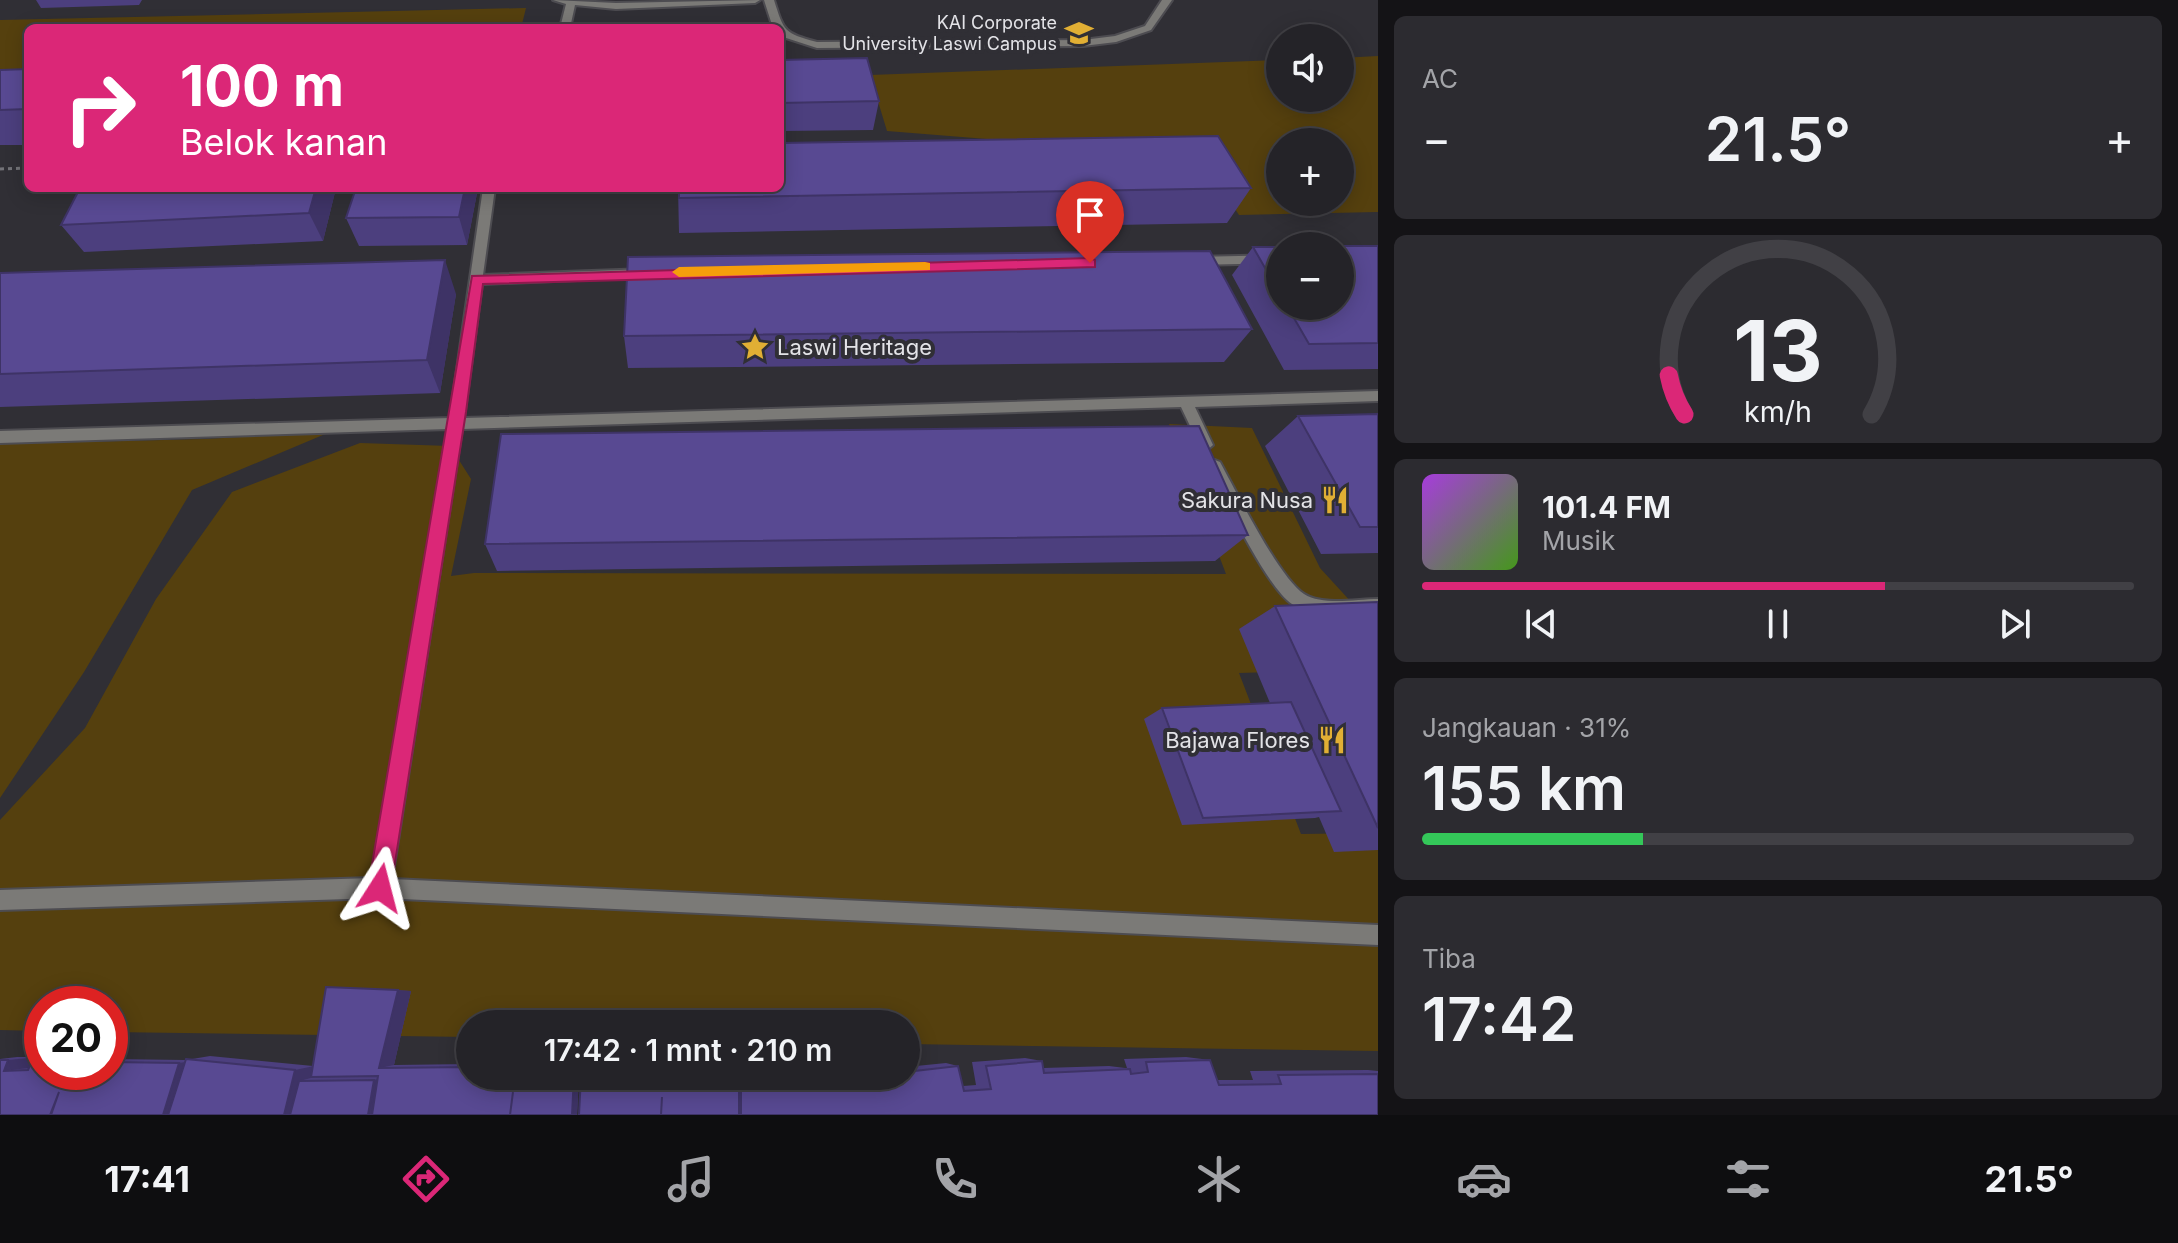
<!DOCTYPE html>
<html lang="id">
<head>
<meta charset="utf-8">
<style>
  :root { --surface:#242328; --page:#2c2b30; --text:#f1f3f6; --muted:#a3a4a8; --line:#414045; --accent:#db2777 }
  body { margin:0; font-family:Inter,sans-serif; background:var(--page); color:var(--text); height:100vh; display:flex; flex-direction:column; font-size:30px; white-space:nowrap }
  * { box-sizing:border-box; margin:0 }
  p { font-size:26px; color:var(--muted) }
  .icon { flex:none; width:44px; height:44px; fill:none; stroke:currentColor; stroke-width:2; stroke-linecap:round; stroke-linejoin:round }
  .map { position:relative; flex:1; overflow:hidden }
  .side { display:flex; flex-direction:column; gap:16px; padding:16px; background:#141316; width:800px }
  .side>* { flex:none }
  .guide { position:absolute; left:24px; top:24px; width:760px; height:168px; border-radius:12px; box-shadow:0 4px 20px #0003,0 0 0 2px var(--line); background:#db2777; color:#fff; overflow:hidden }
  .buttons { position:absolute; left:1266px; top:24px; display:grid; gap:16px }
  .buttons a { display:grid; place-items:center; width:88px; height:88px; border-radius:50%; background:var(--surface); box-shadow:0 4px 20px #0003,0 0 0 2px var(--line); font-size:40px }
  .speed { position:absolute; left:24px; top:986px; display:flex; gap:16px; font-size:40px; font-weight:700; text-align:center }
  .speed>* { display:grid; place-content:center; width:104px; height:104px; border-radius:50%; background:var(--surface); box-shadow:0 4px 20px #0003,0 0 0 2px var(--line); line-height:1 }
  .speed .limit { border:12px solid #d22; background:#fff; color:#111 }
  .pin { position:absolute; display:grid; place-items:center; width:68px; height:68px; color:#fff; margin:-82px -34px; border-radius:50% 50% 50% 0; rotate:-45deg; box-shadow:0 0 8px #0007 }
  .pin .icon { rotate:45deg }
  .me { position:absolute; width:88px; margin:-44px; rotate:9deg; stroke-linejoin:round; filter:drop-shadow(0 0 6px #0008) }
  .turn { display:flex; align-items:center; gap:28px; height:168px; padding:0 24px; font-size:36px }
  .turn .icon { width:104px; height:104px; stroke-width:2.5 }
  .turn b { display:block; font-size:56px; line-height:68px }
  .big { font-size:60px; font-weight:600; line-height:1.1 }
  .side .tile { flex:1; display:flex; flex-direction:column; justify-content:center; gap:12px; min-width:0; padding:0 28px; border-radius:12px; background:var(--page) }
  .side .dial { align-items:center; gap:0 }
  .dial svg { height:208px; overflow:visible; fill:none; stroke:var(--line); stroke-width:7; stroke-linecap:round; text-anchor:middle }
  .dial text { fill:var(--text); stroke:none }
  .song { display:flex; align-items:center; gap:24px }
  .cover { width:96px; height:96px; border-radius:12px; background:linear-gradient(135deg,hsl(280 70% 55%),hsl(100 70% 35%)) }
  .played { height:8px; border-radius:4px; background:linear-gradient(90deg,var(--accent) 65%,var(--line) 65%) }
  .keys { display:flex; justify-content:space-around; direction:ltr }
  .heat { display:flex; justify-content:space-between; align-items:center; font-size:44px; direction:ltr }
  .charge { height:12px; border-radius:6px; background:linear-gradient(90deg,#34c759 31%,var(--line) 0) }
  .trip { position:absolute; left:456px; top:1010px; width:464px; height:80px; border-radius:40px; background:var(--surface); box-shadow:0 4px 20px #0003,0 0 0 2px var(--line); font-weight:600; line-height:80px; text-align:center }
  .tabs { display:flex; height:128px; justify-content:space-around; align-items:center; background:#0e0e10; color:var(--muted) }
  .tabs .icon { width:56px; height:56px }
  .tabs .current { color:var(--accent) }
  .tabs b { font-size:36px; color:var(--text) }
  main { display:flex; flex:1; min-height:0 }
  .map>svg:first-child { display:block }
  .green { fill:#55400e; fill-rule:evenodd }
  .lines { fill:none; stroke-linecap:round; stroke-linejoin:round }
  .lane-casing { stroke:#4d4c51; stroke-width:4 }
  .path { stroke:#737378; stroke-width:3; stroke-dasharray:4 4; stroke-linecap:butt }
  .lane { fill:#7b7a77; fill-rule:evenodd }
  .wall { fill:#4c3f7e }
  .shaded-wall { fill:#3e3366 }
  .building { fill:#584992; stroke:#3e3366; stroke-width:2 }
  .route { fill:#db2777; stroke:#8e194d; stroke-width:2 }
  .slow { fill:#f59e0b }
  .labels { text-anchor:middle; stroke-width:8; stroke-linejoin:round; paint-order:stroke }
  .far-poi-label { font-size:18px; fill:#e3e3e7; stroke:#302f35; text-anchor:end }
  .poi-label { font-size:22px; fill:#e3e3e7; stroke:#302f35; text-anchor:end }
</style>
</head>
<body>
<main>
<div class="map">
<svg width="1378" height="1115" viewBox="0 0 1378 1115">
  <rect width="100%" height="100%" fill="#302f35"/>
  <path class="green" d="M526 8 521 28H28V98L0 99V20Z
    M1378 56V212L1239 215 1205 162 1112 149 887 131 870 75 1280 60V98H1340V58ZM1280 142H1340V202H1280Z
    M1169 424 1252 428 1320 568 1353 604 1330 670 1239 673 1301 834 1378 833V1051L906 1044V1024H470V1037L110 1032V1004H42V1031L0 1030V820L85 728 156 599 232 492 360 443 450 446 471 479 451 576 474 573 1226 574Z
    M330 432 192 490 84 672 0 798V444L205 439Z"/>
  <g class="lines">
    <defs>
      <path id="lane" d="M553 0 616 3 760 0 755 3 616 9 575 5 570 28H560L566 4Z
        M764 0H774C784 32 784 33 817 42L1083 40 1115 36 1145 26 1162 0H1172L1151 30 1116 42 1083 46 817 48 780 36V28H773Z
        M483 188H495L483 275 647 269 653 273 647 277 482 284 464 418 1378 391V401L1195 407 1213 445 1206 451 1201 449 1181 407 462 429 392 879 1378 925V945L380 898 0 910V890L372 878 448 429 0 443V431L450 418Z
        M1280 255V263L1194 265 1188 261 1194 257Z
        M1215 460 1220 462C1236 491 1279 578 1304 594 1323 606 1356 599 1378 599V613C1351 614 1316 620 1292 604 1267 588 1223 496 1208 466Z"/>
    </defs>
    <use href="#lane" class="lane-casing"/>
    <path class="path" d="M0 169 28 168"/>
    <use href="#lane" class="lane"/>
  </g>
  <path class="wall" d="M36 0H142L139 5 41 8Z
    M780 60 879 101 873 130 780 131Z
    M28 69V145H0V70Z
    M80 188H336L323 241 84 252 61 225Z
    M478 188 467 245 359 246 346 218Z
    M678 188H1251L1227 223 679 233Z
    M1378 246V369L1284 370 1232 275 1253 247H1280V306H1340Z
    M0 273 456 294 440 393 0 407Z
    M1252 329 1224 362 628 368 624 336Z
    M1378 414V553L1321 554 1265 446 1298 416Z
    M1248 535 1215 561 497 571 485 544Z
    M1378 602V850L1334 852 1319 817 1315 818 1182 825 1144 719 1162 708 1270 703 1239 629 1275 606Z
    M326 987 411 991 394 1065 470 1064V1076H579L577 1115H0V1059L17 1057H40L38 1062 110 1072V1059L186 1060 210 1056 313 1066Z
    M1186 1057 1210 1060 1217 1080H1253L1250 1071 1368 1070 1378 1071V1115H579L581 1076H906V1067L946 1063 958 1066 963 1086 976 1085 972 1062 1025 1058 1042 1061 1043 1068 1109 1066 1125 1068H1127L1124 1059Z"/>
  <path class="shaded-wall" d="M316 188H336L323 241 309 213Z
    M465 188H478L467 245 459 217Z
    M445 260 456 294 440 393 427 360Z
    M398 990 411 991 394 1065 379 1068Z
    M40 1057 36 1067 4 1071 0 1073 8 1060Z
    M198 1060 186 1115H163L179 1063Z
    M314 1066 311 1078 299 1081 302 1115H284L295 1070Z
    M389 1076 383 1115H368L374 1080Z
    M574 1076H579L577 1115H572Z"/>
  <path class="building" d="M867 58 879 101 780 103V60Z
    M28 69V109L0 110V70Z
    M1218 136 1251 188 679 198V188H780V143Z
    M80 188H316L309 213 61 225Z
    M356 188H465L459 217 346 218Z
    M1340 246H1378V343L1309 344 1287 306H1340Z
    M1253 247H1280V294Z
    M1210 251 1252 329 624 336 628 257Z
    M445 260 427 360 0 374V273Z
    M1378 414V527H1360L1298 416Z
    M1199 426 1248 535 485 544 501 434Z
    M1378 602V828L1275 606Z
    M1291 702 1341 811 1203 818 1162 708Z
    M326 987 398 990 379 1068 470 1067V1076H574L572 1115H510L513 1092 510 1115H372L378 1076 311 1077Z
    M186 1059 295 1070 284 1115H168Z
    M0 1060H8L4 1071 28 1070 31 1063 42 1062V1072H110V1062L179 1063 163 1115H51L59 1092 50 1115H0Z
    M1210 1060 1219 1085 1281 1084 1278 1075 1378 1074V1115H741V1076H906V1072L958 1066 964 1091 991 1089 986 1066 1042 1061 1044 1073 1130 1069 1131 1074 1148 1072 1146 1062Z
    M581 1076H661V1080L717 1076H739V1115H661L662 1097 661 1115H579Z
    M374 1080 368 1115H290L299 1081Z"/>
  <path class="route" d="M1090 258 1095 260V267L483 284 466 412 391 888 388 896 380 900 372 896 368 888 472 276Z"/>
  <path class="slow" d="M925 262 930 263V270L679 277 672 272 679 267Z"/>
  <defs>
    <symbol id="university-bare" viewBox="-9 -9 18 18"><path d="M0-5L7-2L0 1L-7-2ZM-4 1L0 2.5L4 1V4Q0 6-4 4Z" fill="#e1af34" stroke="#302f35" stroke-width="2.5" paint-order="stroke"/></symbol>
    <symbol id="sight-bare" viewBox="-9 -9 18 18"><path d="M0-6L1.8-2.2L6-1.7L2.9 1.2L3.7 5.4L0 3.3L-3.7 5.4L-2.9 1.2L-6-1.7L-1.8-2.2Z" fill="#e1af34" stroke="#302f35" stroke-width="2.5" paint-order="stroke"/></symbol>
    <symbol id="restaurant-bare" viewBox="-9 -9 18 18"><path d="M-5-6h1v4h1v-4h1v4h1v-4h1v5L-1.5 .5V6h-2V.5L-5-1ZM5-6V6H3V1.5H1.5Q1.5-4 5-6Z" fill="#e1af34" stroke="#302f35" stroke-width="2.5" paint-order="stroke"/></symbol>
  </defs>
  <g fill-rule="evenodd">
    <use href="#university-bare" x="1059" y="13" width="40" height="40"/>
    <use href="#sight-bare" x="735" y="327" width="40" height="40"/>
    <use href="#restaurant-bare" x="1315" y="480" width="40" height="40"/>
    <use href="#restaurant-bare" x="1312" y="720" width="40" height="40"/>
  </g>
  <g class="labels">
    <g class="far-poi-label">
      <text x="1057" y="29">KAI Corporate<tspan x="1057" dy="21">University Laswi Campus</tspan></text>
    </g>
    <g class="poi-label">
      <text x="777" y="355" text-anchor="start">Laswi Heritage</text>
      <text x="1313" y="508">Sakura Nusa</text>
      <text x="1310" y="748">Bajawa Flores</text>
    </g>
  </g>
</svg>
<div class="buttons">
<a><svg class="icon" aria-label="sound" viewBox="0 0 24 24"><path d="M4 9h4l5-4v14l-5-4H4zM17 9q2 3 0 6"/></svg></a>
<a>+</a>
<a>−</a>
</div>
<div class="speed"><div class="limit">20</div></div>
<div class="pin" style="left:1090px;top:263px;background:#d93025"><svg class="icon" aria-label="arrive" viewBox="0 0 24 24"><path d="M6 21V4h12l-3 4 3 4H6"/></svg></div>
<svg class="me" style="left:380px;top:888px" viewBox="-20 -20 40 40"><path d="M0-17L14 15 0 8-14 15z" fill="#db2777" stroke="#fff" stroke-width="4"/></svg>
<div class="trip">17:42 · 1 mnt · 210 m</div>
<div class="guide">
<div class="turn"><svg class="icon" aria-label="right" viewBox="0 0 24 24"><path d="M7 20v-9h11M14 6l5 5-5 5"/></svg><div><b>100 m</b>Belok kanan</div></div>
</div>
</div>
<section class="side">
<div class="tile"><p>AC</p>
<div class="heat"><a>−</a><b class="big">21.5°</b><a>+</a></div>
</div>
<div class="tile dial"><svg viewBox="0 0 100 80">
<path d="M14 69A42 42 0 1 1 86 69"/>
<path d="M14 69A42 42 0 0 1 8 54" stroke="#db2777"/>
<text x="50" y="56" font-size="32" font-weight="700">13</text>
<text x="50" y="72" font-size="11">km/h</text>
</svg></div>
<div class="tile">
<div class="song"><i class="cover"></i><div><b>101.4 FM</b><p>Musik</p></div></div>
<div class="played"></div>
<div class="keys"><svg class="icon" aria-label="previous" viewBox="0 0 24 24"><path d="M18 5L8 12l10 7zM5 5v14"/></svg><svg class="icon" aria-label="pause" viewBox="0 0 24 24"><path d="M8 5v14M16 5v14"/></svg><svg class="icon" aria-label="next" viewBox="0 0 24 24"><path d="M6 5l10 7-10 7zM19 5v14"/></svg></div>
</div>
<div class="tile"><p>Jangkauan · 31%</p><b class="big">155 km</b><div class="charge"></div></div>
<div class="tile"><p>Tiba</p><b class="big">17:42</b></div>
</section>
</main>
<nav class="tabs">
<b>17:41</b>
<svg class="icon current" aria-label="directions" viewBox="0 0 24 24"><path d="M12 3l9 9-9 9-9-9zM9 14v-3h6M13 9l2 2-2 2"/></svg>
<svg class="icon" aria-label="music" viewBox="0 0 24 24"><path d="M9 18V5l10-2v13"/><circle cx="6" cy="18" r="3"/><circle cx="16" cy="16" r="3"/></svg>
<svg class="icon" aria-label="phone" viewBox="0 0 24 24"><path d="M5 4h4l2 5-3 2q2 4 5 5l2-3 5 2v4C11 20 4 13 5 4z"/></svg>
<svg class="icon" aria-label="climate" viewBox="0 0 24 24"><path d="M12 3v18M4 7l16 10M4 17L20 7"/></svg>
<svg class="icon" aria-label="car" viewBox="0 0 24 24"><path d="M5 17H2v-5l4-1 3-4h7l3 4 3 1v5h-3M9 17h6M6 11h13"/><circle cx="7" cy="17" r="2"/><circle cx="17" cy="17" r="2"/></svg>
<svg class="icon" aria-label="filters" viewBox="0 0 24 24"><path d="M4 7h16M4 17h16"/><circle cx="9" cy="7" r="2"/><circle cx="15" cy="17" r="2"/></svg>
<b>21.5°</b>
</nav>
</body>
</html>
